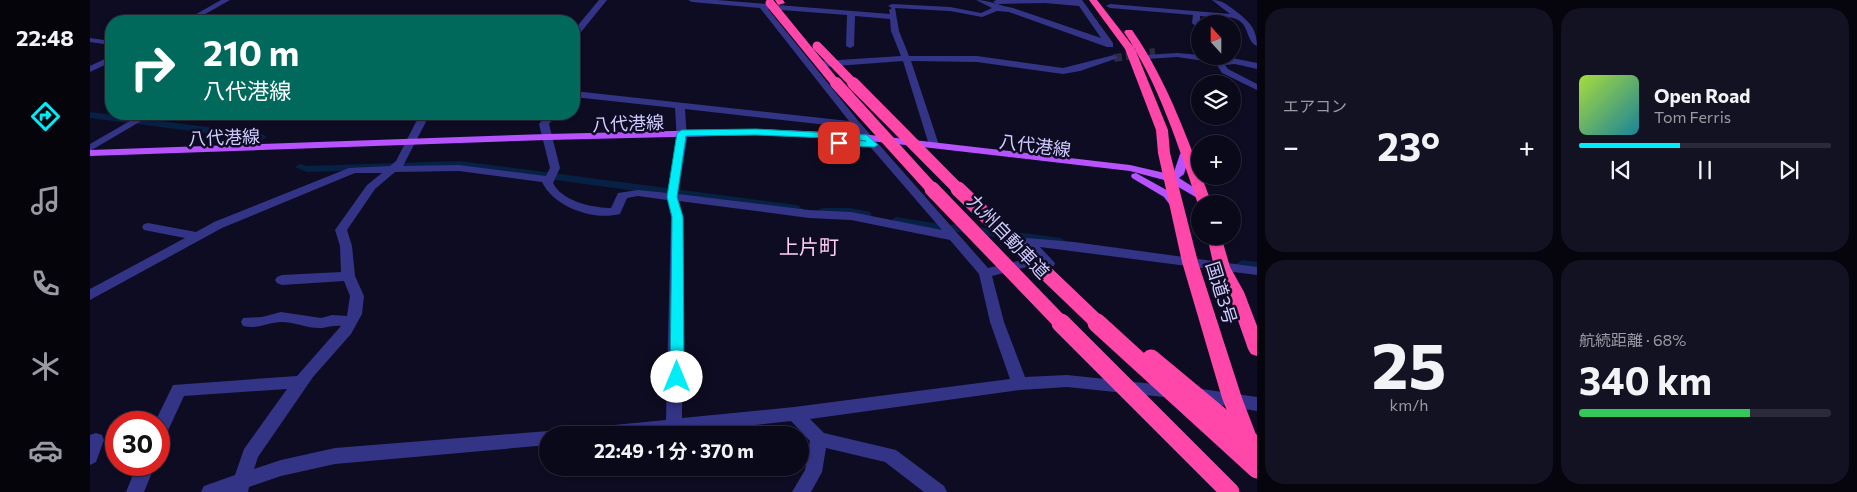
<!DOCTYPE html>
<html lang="ja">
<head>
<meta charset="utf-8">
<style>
  :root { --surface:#0a091a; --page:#131223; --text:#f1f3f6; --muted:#999aa2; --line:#2a2a39; --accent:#00ecf7 }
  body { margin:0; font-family:Commissioner,"Noto Sans JP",sans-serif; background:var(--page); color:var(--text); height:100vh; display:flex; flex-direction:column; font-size:19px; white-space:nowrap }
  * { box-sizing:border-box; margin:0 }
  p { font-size:16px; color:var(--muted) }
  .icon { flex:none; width:28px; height:28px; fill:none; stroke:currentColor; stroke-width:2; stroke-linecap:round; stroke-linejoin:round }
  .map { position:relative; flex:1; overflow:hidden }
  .drawer { display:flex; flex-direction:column; gap:8px; padding:8px; background:#06050e; width:600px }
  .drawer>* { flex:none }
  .top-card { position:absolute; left:15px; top:15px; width:475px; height:105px; border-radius:20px; box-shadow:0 1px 4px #0004,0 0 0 1px var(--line); background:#00695c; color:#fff; overflow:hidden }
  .needle { width:32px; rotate:339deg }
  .fabs { position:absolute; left:1101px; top:15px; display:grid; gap:10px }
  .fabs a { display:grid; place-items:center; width:50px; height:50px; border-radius:50%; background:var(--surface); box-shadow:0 1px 4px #0004,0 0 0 1px var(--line); font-size:25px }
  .speed { position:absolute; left:15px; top:411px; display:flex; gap:10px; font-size:25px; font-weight:700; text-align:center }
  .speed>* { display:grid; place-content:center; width:65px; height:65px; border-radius:50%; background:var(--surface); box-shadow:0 1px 4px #0004,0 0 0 1px var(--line); line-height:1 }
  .speed .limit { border:8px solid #d22; background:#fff; color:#111 }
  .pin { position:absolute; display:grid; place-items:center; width:42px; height:42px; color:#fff; margin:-21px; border-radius:10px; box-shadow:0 2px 8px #0006 }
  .me { position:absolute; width:55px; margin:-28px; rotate:0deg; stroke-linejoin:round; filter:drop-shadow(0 0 4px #0008) }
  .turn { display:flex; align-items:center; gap:18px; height:105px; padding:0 15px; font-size:22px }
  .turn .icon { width:65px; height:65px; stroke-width:2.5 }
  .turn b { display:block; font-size:35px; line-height:42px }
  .big { font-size:38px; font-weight:700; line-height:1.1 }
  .drawer .tile { flex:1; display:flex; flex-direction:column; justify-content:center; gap:8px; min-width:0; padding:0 18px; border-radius:20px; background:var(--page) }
  .drawer .dial { align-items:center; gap:0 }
  .dial b { font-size:65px; line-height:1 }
  .song { display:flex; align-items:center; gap:15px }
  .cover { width:60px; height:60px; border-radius:8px; background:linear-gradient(135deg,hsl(80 70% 55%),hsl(190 70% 35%)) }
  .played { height:5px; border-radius:2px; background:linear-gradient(90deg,var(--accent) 40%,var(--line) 40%) }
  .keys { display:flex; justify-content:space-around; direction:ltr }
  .heat { display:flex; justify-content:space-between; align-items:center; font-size:28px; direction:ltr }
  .charge { height:8px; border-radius:4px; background:linear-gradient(90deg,#34c759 68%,var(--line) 0) }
  .drawer .tiles { flex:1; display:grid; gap:8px; grid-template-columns:repeat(2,1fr) }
  .trip { position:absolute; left:449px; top:426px; width:270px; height:50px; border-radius:25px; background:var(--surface); box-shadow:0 1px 4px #0004,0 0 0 1px var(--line); font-weight:700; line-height:50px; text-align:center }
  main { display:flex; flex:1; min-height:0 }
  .menu { display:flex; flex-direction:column; width:90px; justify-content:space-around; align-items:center; background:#04040a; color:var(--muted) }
  .menu .icon { width:35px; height:35px }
  .menu .current { color:var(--accent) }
  .menu b { font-size:22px; color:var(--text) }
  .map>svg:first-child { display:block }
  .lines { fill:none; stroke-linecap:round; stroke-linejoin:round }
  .canal { fill:#072145; fill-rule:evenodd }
  .minor-tunnel { stroke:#2b2943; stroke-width:8; stroke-dasharray:8 4; stroke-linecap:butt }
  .minor { fill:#333485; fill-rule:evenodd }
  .major { fill:#b653ff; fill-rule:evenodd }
  .highway { fill:#ff47a9; fill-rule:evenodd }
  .highway-bridge-far3 { stroke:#ff47a9; stroke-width:9 }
  .highway-bridge-far2 { stroke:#ff47a9; stroke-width:12 }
  .highway-bridge-far1 { stroke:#ff47a9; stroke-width:15 }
  .highway-bridge { stroke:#ff47a9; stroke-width:19 }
  .route { fill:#00ecf7; stroke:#0099a1 }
  .labels { text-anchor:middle; stroke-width:5; stroke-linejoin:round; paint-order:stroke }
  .street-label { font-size:18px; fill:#d0ccff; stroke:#0e0c22 }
  .quarter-label { font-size:20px; fill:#ffcef0; stroke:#0e0c22 }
</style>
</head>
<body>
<main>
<nav class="menu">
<b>22:48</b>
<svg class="icon current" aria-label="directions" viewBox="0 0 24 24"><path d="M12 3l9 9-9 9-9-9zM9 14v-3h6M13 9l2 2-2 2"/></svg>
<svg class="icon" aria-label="music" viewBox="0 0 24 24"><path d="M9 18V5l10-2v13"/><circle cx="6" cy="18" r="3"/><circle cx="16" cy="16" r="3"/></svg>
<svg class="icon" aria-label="phone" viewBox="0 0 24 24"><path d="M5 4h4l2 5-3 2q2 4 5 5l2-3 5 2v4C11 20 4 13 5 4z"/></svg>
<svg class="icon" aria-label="climate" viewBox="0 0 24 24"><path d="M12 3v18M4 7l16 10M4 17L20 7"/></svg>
<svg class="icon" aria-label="car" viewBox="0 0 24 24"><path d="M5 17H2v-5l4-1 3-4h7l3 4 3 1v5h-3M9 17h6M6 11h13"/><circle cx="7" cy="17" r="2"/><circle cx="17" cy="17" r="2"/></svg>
</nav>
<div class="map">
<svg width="1167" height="492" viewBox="0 0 1167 492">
  <rect width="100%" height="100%" fill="#0e0c22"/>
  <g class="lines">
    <path class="canal" d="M0 112 172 134 177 137 172 140 0 118Z
      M370 161 707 205 713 209 707 213 370 167 217 172 205 167 210 164 217 166Z
      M734 208H759L780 212 782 215 776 219 730 215 728 212 730 209Z
      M806 217 850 224 856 228 850 232 802 224 800 221Z
      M865 224 971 238 977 242 971 246 861 231 859 228 861 225Z
      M1152 260 1167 262V270L1147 267 1146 264Z"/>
    <path class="minor-tunnel" d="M1024 58 1065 52"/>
    <path class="minor" d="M131 0H140L103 21H94Z
      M509 0H517L487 37H484V30Z
      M598 0H627L800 14 799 10 802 8 798 6 802 4 860 7 891 13 902 8 886 0C899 0 910 6 923 8L1011 38 989 6 955 3 907 4 903 2 906 0H992L1023 43V47H1017L919 12 907 11 892 17 860 11 805 8 809 31 819 56H887L973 68 1024 55 1028 58 990 71 973 74 887 62 821 61 849 145 844 148 839 145 813 61 733 67 729 64 733 61 811 56 801 31 800 19 765 16 764 46 760 48 756 46 757 15 678 9 770 123 898 268 937 259H947L931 242 937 238 984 242 1167 267V275L950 247 965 263 964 266 937 267 902 276 914 322 935 377 977 375 1083 386 1089 387 1091 392 1089 397 1083 398 977 387 930 390 720 419 734 433 806 450 854 486 857 492H834L795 462 736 448 732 472 721 492H702L715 470 720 441 701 421 584 434 485 435 487 430 493 428 576 420 581 217 577 200 548 196 537 198 530 214C503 221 464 207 452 182L369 171 305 172 285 189 257 230 262 246 265 276 274 296 272 314 261 334 223 377 168 457 164 469 191 460 245 448 458 431 465 435H458V445L245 464 191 476 159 487 158 492H111L114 486 145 475 154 449 197 389 94 396 75 437 69 439V422H65L83 385 207 376 251 326C244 325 239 327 232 328 219 329 205 322 192 322 178 322 167 330 153 326L151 322 153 318 172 317 191 312 231 318 242 315 257 316 260 296 254 281 192 285 187 283 185 280 187 277 192 275 251 272 250 246 245 230 277 185 292 173H265L132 228 0 300V289L95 238 54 230 52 227 54 224 58 223 106 232 124 222 259 168 300 166 306 161 330 114H340L313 166 369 165 456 176 460 168 449 124 457 114H467L459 124 470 168 463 183C472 201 500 207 519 208H521L528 193 548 190 577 193 587 140 585 108 484 97V91L759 121 670 8 602 2ZM595 109 764 128 852 230 761 212 719 210 588 194 597 140ZM589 201 719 218 761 220 860 240 889 274 900 322 920 379 704 407 592 418 593 217Z
      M1122 0C1132 0 1136 4 1143 9 1157 20 1167 27 1167 46 1156 42 1159 23 1146 19 1136 15 1121 17 1110 16V30L1102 23 1103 15 1020 8 1016 6 1020 4 1140 14Z
      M0 38 21 41V45L0 42Z
      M1087 53 1137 57 1167 63V69L1145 64 1135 65 1138 69 1167 84V90L1132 73 1127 65 1128 63 1087 57 1056 59 1052 57 1056 55Z
      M21 56V62L0 72V66Z
      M52 114H63L0 151V144Z
      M1105 388 1167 397V411L1099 400 1097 395 1099 390Z
      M6 433 12 435 14 440 6 462 0 465V435Z
      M47 465H65L54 492H36Z"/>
    <path class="major" d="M666 129 763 133 1040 165 1079 174 1084 172 1090 154 1095 151 1100 154 1094 174 1089 178 1119 197 1117 199H1109L1078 181 1040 171 763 139 666 135 457 140 0 156V150L457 134Z
      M1046 173 1082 193 1093 206 1091 209H1083L1074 197 1042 178 1041 176 1042 174Z"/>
    <path class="highway" d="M685 0H693L695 3 688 5Z
      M999 0H1007L1045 49 1078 130 1080 153 1108 262 1152 398 1167 437 1165 446 1158 449 1151 446 1132 398 1092 262 1068 153 1066 130 1035 49Z
      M1036 30H1042C1079 83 1100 146 1122 204H1110V207L1108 204C1088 145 1069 84 1034 32Z
      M1117 236H1131L1140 267 1154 292 1167 326V356L1161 354 1158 349 1138 292 1124 267Z"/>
    <path class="highway-bridge-far3" d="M680 3 747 85
      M727 46 765 85"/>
    <path class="highway-bridge-far2" d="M746 83 843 190
      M763 83 869 190"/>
    <path class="highway-bridge-far1" d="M842 189 972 324
      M868 189 1009 324"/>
    <path class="highway-bridge" d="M971 323 1140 492
      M1007 323 1167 469
      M1061 359 1167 447"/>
  </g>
  <path class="route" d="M666 129 777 135 788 145 784 147 749 146 745 143 749 140 776 141 763 139 666 135 596 136 587 197 593 217 594 377 592 381H582L580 377 582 217 577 197 587 133 592 130Z"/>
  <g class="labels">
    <g class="street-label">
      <text transform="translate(538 124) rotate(-2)" y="6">八代港線</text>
      <text transform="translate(134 138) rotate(-2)" y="6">八代港線</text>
      <text transform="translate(945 146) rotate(7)" y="6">八代港線</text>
      <text transform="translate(918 237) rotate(46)" y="6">九州自動車道</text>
      <text transform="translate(1131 293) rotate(73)" y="6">国道3号</text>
    </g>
    <g class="quarter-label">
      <text x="719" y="254">上片町</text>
    </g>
  </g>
</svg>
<div class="fabs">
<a><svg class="needle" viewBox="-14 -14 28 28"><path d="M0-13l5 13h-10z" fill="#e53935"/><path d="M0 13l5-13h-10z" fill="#999aa2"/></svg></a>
<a><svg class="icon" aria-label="layers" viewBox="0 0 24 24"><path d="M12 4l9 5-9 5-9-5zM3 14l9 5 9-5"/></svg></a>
<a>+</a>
<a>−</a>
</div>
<div class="speed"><div class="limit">30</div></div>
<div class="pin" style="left:749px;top:143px;background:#d93025"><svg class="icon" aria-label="arrive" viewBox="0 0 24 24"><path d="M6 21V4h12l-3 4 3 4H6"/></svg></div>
<svg class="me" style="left:587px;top:377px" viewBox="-20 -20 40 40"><circle r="19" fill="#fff"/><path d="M0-13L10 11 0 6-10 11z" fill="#00ecf7"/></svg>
<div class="trip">22:49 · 1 分 · 370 m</div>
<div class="top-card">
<div class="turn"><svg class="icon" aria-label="right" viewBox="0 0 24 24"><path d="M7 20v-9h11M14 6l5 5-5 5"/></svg><div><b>210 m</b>八代港線</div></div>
</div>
</div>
<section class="drawer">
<div class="tiles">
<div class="tile"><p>エアコン</p>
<div class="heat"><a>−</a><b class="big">23°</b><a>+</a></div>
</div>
<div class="tile">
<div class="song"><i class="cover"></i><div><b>Open Road</b><p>Tom Ferris</p></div></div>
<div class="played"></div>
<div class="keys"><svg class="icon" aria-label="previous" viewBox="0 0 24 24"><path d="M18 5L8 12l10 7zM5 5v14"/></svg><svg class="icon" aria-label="pause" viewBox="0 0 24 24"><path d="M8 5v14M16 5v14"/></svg><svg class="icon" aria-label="next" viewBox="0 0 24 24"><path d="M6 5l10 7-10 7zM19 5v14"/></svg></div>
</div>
<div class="tile dial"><b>25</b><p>km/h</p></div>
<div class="tile"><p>航続距離 · 68%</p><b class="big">340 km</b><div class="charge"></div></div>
</div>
</section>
</main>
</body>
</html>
